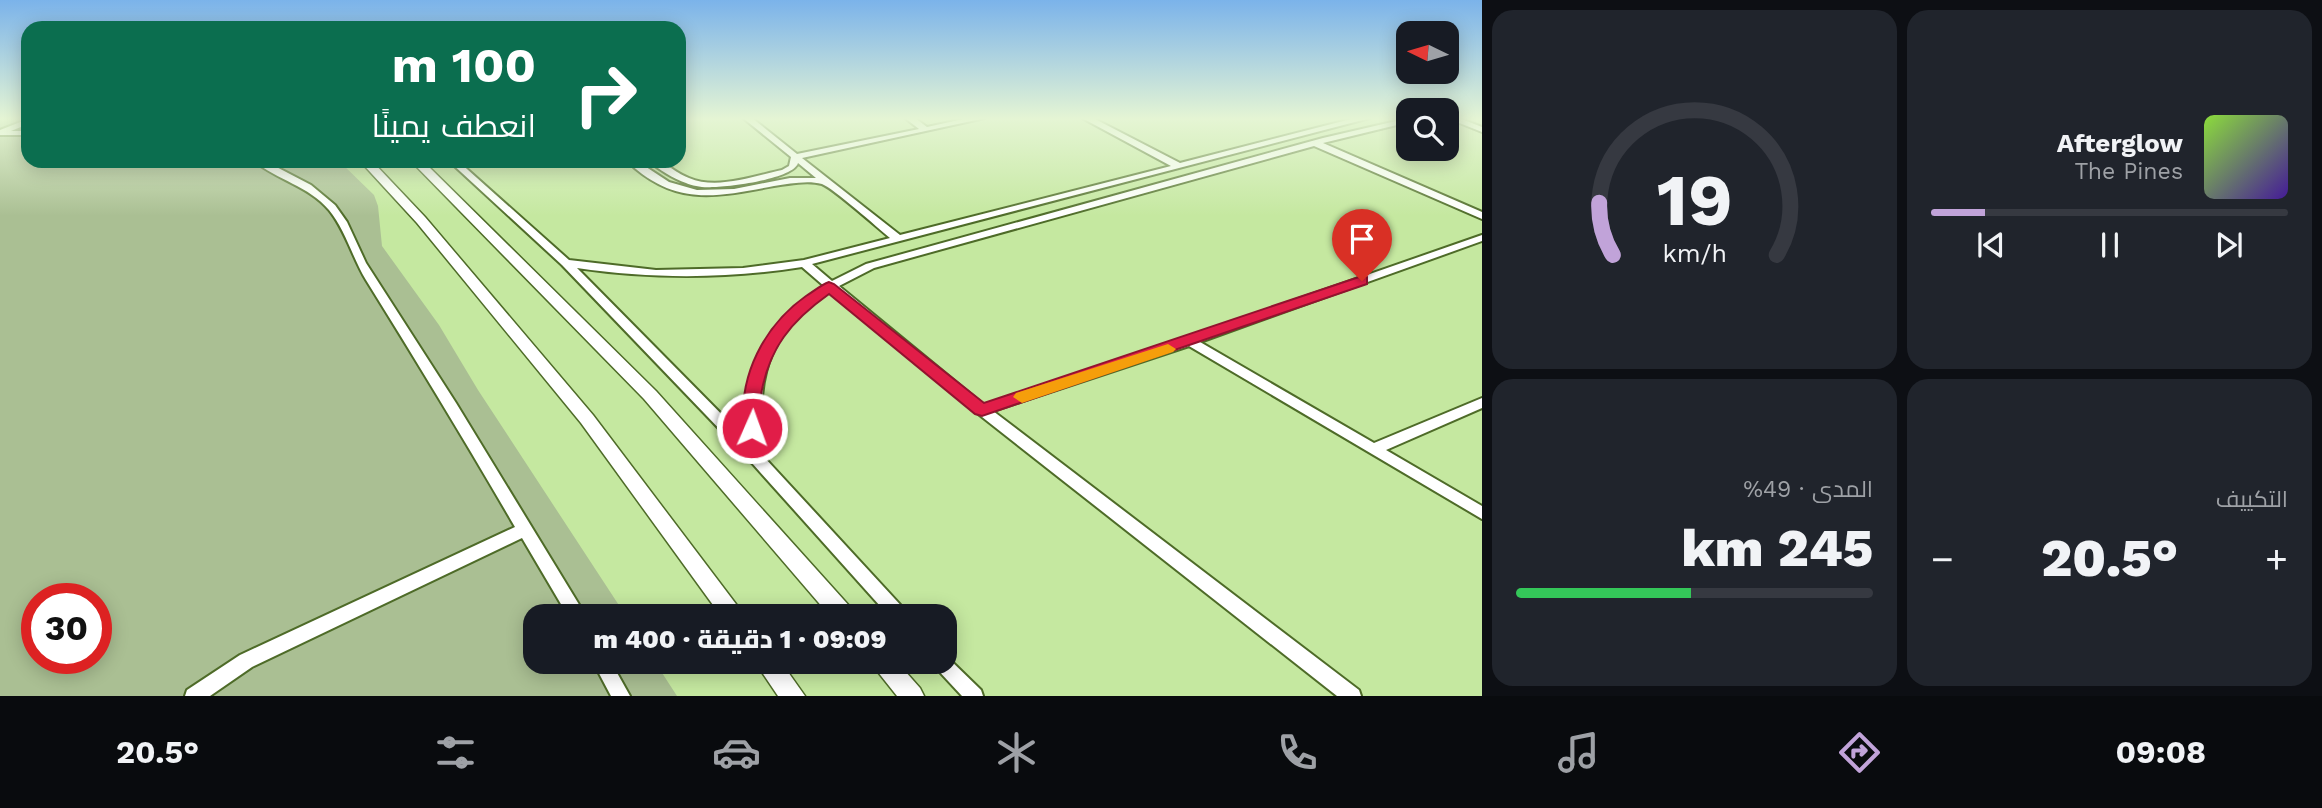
<!DOCTYPE html>
<html lang="ar">
<head>
<meta charset="utf-8">
<style>
  :root { --surface:#171b24; --page:#20242c; --text:#f1f3f6; --muted:#9ea1a6; --line:#363941; --accent:#c1a3d9 }
  body { margin:0; font-family:"Work Sans",Cairo,sans-serif; background:var(--page); color:var(--text); direction:rtl; height:100vh; display:flex; flex-direction:column; font-size:26px; white-space:nowrap }
  * { box-sizing:border-box; margin:0 }
  p { font-size:23px; color:var(--muted) }
  .icon { flex:none; width:38px; height:38px; fill:none; stroke:currentColor; stroke-width:2; stroke-linecap:round; stroke-linejoin:round }
  .map { position:relative; flex:1; overflow:hidden; direction:ltr }
  .panel { display:flex; flex-direction:column; gap:10px; padding:10px; background:#0d0f14; width:840px }
  .panel>* { flex:none }
  .guide { position:absolute; left:21px; top:21px; width:665px; height:147px; border-radius:21px; box-shadow:0 4px 18px #0003; direction:rtl; background:#0b6e4f; color:#fff; overflow:hidden }
  .needle { width:46px; rotate:275deg }
  .fabs { position:absolute; left:1396px; top:21px; display:grid; gap:14px }
  .fabs a { display:grid; place-items:center; width:63px; height:63px; border-radius:14px; background:var(--surface); box-shadow:0 4px 18px #0003; font-size:35px }
  .speed { position:absolute; left:21px; top:583px; display:flex; gap:14px; font-size:35px; font-weight:700; text-align:center }
  .speed>* { display:grid; place-content:center; width:91px; height:91px; border-radius:50%; background:var(--surface); box-shadow:0 4px 18px #0003; line-height:1 }
  .speed .limit { border:10px solid #d22; background:#fff; color:#111 }
  .pin { position:absolute; display:grid; place-items:center; width:60px; height:60px; color:#fff; margin:-72px -30px; border-radius:50% 50% 50% 0; rotate:-45deg; box-shadow:0 0 7px #0007 }
  .pin .icon { rotate:45deg }
  .me { position:absolute; width:77px; margin:-38px; rotate:2deg; stroke-linejoin:round; filter:drop-shadow(0 0 5px #0008) }
  .turn { display:flex; align-items:center; gap:24px; height:147px; padding:0 35px; font-size:32px }
  .turn .icon { width:91px; height:91px; stroke-width:2.5 }
  .turn b { display:block; font-size:49px; line-height:60px }
  .big { font-size:52px; font-weight:800; line-height:1.1 }
  .panel .tile { flex:1; display:flex; flex-direction:column; justify-content:center; gap:10px; min-width:0; padding:0 24px; border-radius:21px; background:var(--page) }
  .panel .dial { align-items:center; gap:0 }
  .dial svg { height:182px; overflow:visible; fill:none; stroke:var(--line); stroke-width:7; stroke-linecap:round; text-anchor:middle }
  .dial text { fill:var(--text); stroke:none }
  .song { display:flex; align-items:center; gap:21px }
  .cover { width:84px; height:84px; border-radius:10px; background:linear-gradient(135deg,hsl(90 70% 55%),hsl(260 70% 35%)) }
  .played { height:7px; border-radius:4px; background:linear-gradient(90deg,var(--accent) 15%,var(--line) 15%) }
  .keys { display:flex; justify-content:space-around; direction:ltr }
  .heat { display:flex; justify-content:space-between; align-items:center; font-size:38px; direction:ltr }
  .charge { height:10px; border-radius:5px; background:linear-gradient(90deg,#34c759 49%,var(--line) 0) }
  .panel .tiles { flex:1; display:grid; gap:10px; grid-template-columns:repeat(2,1fr) }
  .trip { position:absolute; left:523px; top:604px; width:434px; height:70px; border-radius:21px; background:var(--surface); box-shadow:0 4px 18px #0003; font-weight:800; line-height:70px; text-align:center; direction:rtl }
  .tab-bar { display:flex; height:112px; justify-content:space-around; align-items:center; background:#090b0e; color:var(--muted) }
  .tab-bar .icon { width:49px; height:49px }
  .tab-bar .on { color:var(--accent) }
  .tab-bar b { font-size:32px; color:var(--text) }
  main { display:flex; flex:1; min-height:0 }
  .map>svg:first-child { display:block }
  .green { fill:#aabf93; fill-rule:evenodd }
  .lines { fill:none; stroke-linecap:round; stroke-linejoin:round }
  .minor-casing { stroke:#4e6b28; stroke-width:4 }
  .tertiary-casing { stroke:#4e6b28; stroke-width:3 }
  .minor { fill:#fff; fill-rule:evenodd }
  .tertiary { fill:#fff; fill-rule:evenodd }
  .route { fill:#e11d48; stroke:#92132f; stroke-width:2 }
  .slow { fill:#f59e0b }
</style>
</head>
<body>
<main>
<section class="panel">
<div class="tiles">
<div class="tile">
<div class="song"><i class="cover"></i><div><b>Afterglow</b><p>The Pines</p></div></div>
<div class="played"></div>
<div class="keys"><svg class="icon" aria-label="previous" viewBox="0 0 24 24"><path d="M18 5L8 12l10 7zM5 5v14"/></svg><svg class="icon" aria-label="pause" viewBox="0 0 24 24"><path d="M8 5v14M16 5v14"/></svg><svg class="icon" aria-label="next" viewBox="0 0 24 24"><path d="M6 5l10 7-10 7zM19 5v14"/></svg></div>
</div>
<div class="tile dial"><svg viewBox="0 0 100 80">
<path d="M14 69A42 42 0 1 1 86 69"/>
<path d="M14 69A42 42 0 0 1 8 46" stroke="#c1a3d9"/>
<text x="50" y="56" font-size="32" font-weight="700">19</text>
<text x="50" y="72" font-size="11">km/h</text>
</svg></div>
<div class="tile"><p>التكييف</p>
<div class="heat"><a>−</a><b class="big">20.5°</b><a>+</a></div>
</div>
<div class="tile"><p>المدى · 49%</p><b class="big">245 km</b><div class="charge"></div></div>
</div>
</section>
<div class="map">
<svg width="1482" height="696" viewBox="0 0 1482 696">
  <rect width="100%" height="100%" fill="#c5e8a0"/>
  <path class="green" d="M0 118H28V161H339L374 195 378 206 382 246 439 325 478 390 626 616H536V662H655L677 696H0ZM37 598H96V658H37Z"/>
  <g class="lines">
    <defs>
      <path id="minor" d="M743 118H752L797 154 919 129 905 118H915L927 127 968 118H985L802 158 900 235 1171 166 1082 118H1093L1180 163 1355 118H1370L812 264 832 281 866 264 1323 138 1409 118V122L1323 143 1482 212V219L1314 146 874 268 839 286 984 405 1186 338 1482 235V241L1200 342 1374 443 1482 398V408L1386 450 1482 506V519L1189 346 993 411 1359 690 1361 696H1337L977 413 831 291C763 335 756 381 764 457L906 611 909 616H889L752 463 562 265 449 161H458L569 260 656 270 743 268 804 260 890 238C878 228 833 188 822 184 807 180 789 184 774 186 715 197 675 207 627 161H637L669 182 697 190 734 189 790 178H816L798 163C793 179 729 187 712 187 704 188 693 186 686 183 674 179 658 169 649 161 667 161 673 172 689 178 717 190 754 176 782 170L789 166 791 157ZM802 267 824 286C765 323 742 371 748 441L577 268C652 279 726 279 802 267Z
        M1447 118H1459L1482 127V132Z
        M28 119V124L11 131H28V135H0V130Z
        M254 161H265L311 185 335 205 347 222 366 263 456 403 586 616H568L522 538 252 667 210 696H185L187 690 240 655 515 527C467 444 417 362 366 280 353 259 345 229 329 210 309 186 277 180 254 161Z
        M945 655 981 690 983 696H962L936 668 933 662H945Z
        M593 662H611L630 696H611Z"/>
      <path id="tertiary" d="M360 161H372L425 217 593 415 745 616H721L581 423 417 223Z
        M411 161H423L656 391 852 609 855 616H830L644 399Z
        M755 662H781L805 696H778Z
        M870 662H897L920 688 924 696H897Z"/>
    </defs>
    <use href="#minor" class="minor-casing"/>
    <use href="#tertiary" class="tertiary-casing"/>
    <use href="#minor" class="minor"/>
    <use href="#tertiary" class="tertiary"/>
  </g>
  <linearGradient id="sky" x2="0" y2="1"><stop stop-color="#7bb3ea"/><stop offset="0.55" stop-color="#e5f5d4"/><stop offset="1" stop-color="#e5f5d4" stop-opacity="0"/></linearGradient>
  <rect width="1482" height="216" fill="url(#sky)"/>
  <path class="route" d="M1362 276 1367 277V284L982 416 975 414 829 294C791 321 769 348 761 395 759 407 764 422 758 432H745C742 426 743 419 743 411 744 365 769 322 806 296 814 291 821 285 829 282L834 284 984 403Z"/>
  <path class="slow" d="M1168 344 1176 349 1173 352 1022 403 1013 397 1016 393Z"/>
</svg>
<div class="fabs">
<a><svg class="needle" viewBox="-14 -14 28 28"><path d="M0-13l5 13h-10z" fill="#e53935"/><path d="M0 13l5-13h-10z" fill="#9ea1a6"/></svg></a>
<a><svg class="icon" aria-label="search" viewBox="0 0 24 24"><circle cx="10" cy="10" r="6"/><path d="M15 15l6 6"/></svg></a>
</div>
<div class="speed"><div class="limit">30</div></div>
<div class="pin" style="left:1362px;top:281px;background:#d93025"><svg class="icon" aria-label="arrive" viewBox="0 0 24 24"><path d="M6 21V4h12l-3 4 3 4H6"/></svg></div>
<svg class="me" style="left:752px;top:428px" viewBox="-20 -20 40 40"><circle r="17" fill="#e11d48" stroke="#fff" stroke-width="3"/><path d="M0-11L8 9 0 5-8 9z" fill="#fff"/></svg>
<div class="trip">09:09 · 1 دقيقة · 400 m</div>
<div class="guide">
<div class="turn"><svg class="icon" aria-label="right" viewBox="0 0 24 24"><path d="M7 20v-9h11M14 6l5 5-5 5"/></svg><div><b>100 m</b>انعطف يمينًا</div></div>
</div>
</div>
</main>
<nav class="tab-bar">
<b>09:08</b>
<svg class="icon on" aria-label="directions" viewBox="0 0 24 24"><path d="M12 3l9 9-9 9-9-9zM9 14v-3h6M13 9l2 2-2 2"/></svg>
<svg class="icon" aria-label="music" viewBox="0 0 24 24"><path d="M9 18V5l10-2v13"/><circle cx="6" cy="18" r="3"/><circle cx="16" cy="16" r="3"/></svg>
<svg class="icon" aria-label="phone" viewBox="0 0 24 24"><path d="M5 4h4l2 5-3 2q2 4 5 5l2-3 5 2v4C11 20 4 13 5 4z"/></svg>
<svg class="icon" aria-label="climate" viewBox="0 0 24 24"><path d="M12 3v18M4 7l16 10M4 17L20 7"/></svg>
<svg class="icon" aria-label="car" viewBox="0 0 24 24"><path d="M5 17H2v-5l4-1 3-4h7l3 4 3 1v5h-3M9 17h6M6 11h13"/><circle cx="7" cy="17" r="2"/><circle cx="17" cy="17" r="2"/></svg>
<svg class="icon" aria-label="filters" viewBox="0 0 24 24"><path d="M4 7h16M4 17h16"/><circle cx="9" cy="7" r="2"/><circle cx="15" cy="17" r="2"/></svg>
<b>20.5°</b>
</nav>
</body>
</html>
